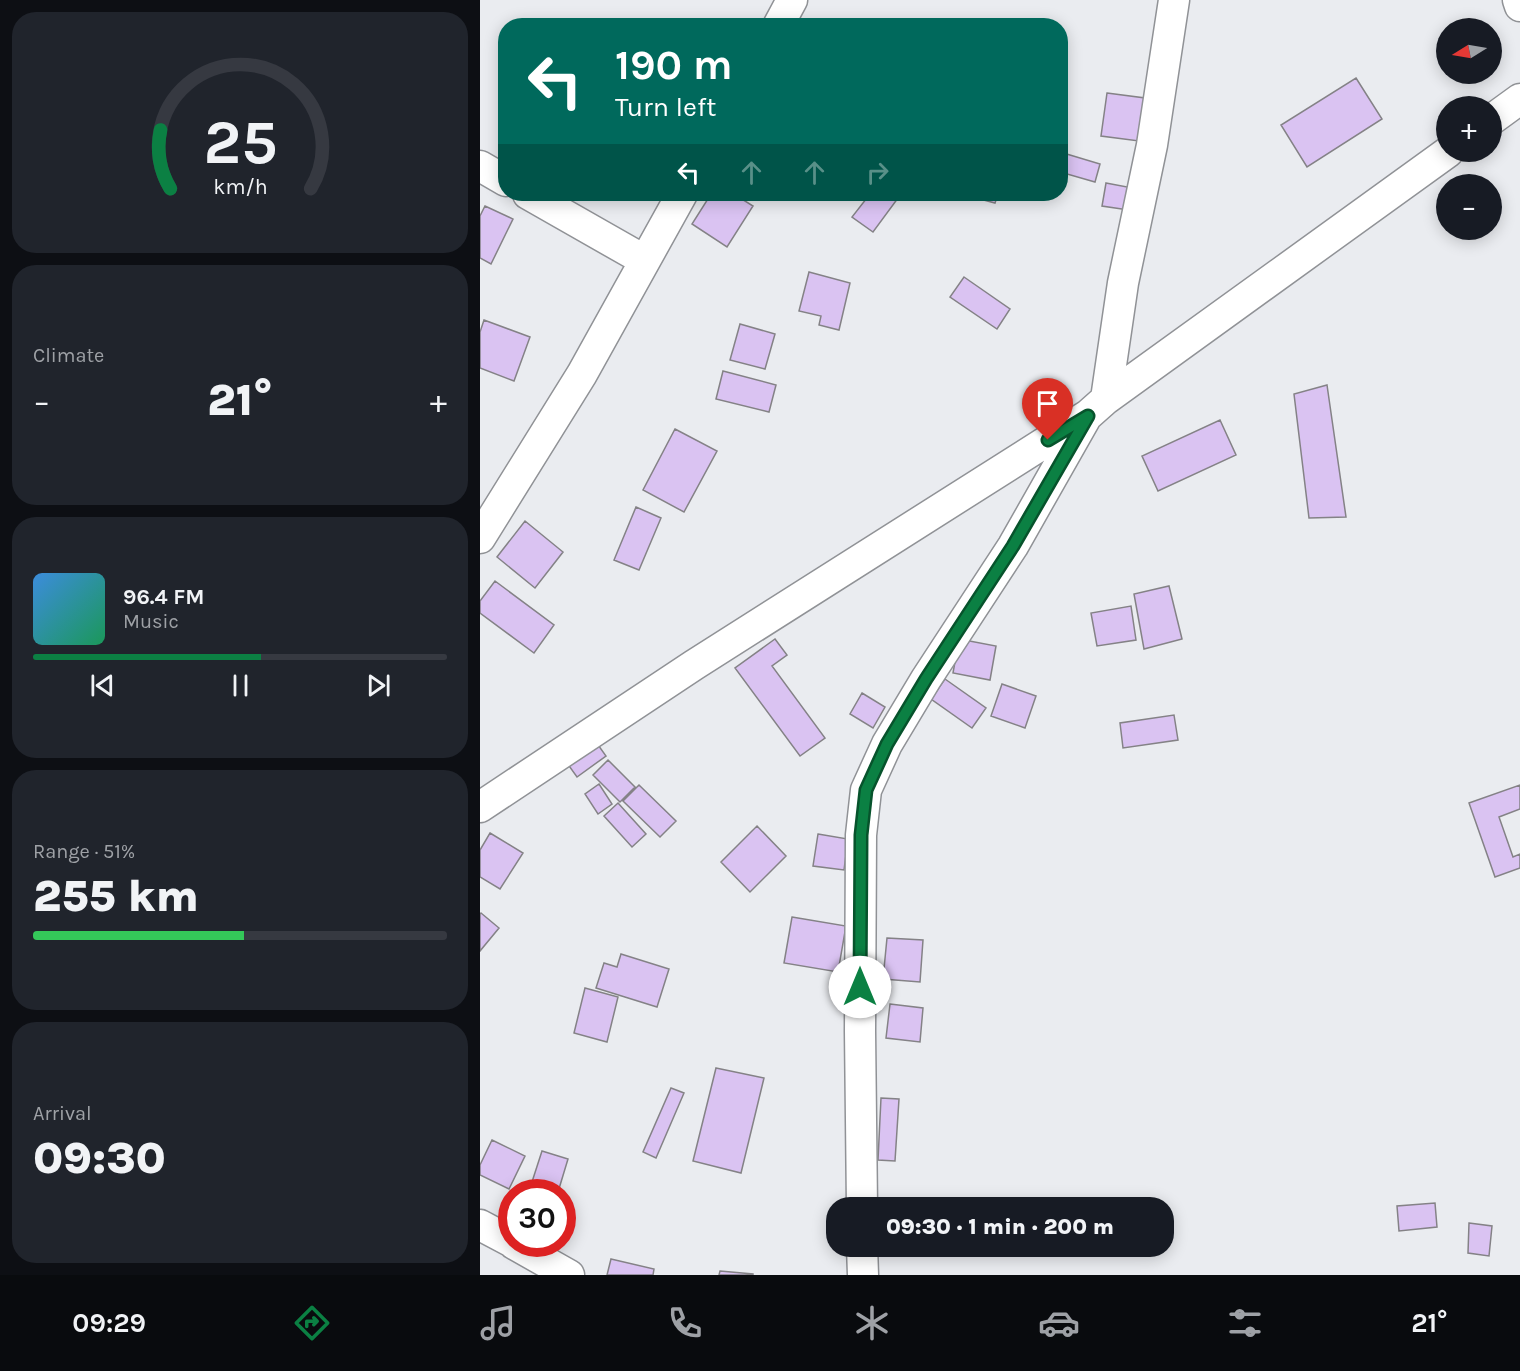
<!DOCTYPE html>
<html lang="en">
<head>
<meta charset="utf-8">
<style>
  :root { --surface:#171b24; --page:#20242c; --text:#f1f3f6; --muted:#9ea1a6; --line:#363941; --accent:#0b8043 }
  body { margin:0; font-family:Karla,sans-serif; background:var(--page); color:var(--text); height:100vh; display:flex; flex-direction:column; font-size:22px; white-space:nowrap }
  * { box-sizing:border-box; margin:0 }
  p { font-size:20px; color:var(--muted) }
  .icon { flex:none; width:33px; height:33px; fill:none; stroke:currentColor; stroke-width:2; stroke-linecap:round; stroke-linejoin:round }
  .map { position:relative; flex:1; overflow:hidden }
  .sheet { display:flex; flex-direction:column; gap:12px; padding:12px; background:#0d0f14; width:480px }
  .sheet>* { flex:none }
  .banner { position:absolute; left:18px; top:18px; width:570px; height:183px; border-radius:24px; box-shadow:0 3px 15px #0003; background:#00695c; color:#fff; overflow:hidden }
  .needle { width:39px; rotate:259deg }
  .controls { position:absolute; left:956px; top:18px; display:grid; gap:12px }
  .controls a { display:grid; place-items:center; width:66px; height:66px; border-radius:50%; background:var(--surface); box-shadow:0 3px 15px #0003; font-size:30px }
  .speed { position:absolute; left:18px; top:1179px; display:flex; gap:12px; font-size:30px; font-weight:700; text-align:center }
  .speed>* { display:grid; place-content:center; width:78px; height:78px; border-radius:50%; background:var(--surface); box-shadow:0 3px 15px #0003; line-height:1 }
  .speed .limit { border:9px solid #d22; background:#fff; color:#111 }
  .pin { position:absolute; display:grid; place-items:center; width:51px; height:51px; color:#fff; margin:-62px -26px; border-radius:50% 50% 50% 0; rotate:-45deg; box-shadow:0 0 6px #0007 }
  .pin .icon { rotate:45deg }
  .me { position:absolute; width:66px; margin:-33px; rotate:0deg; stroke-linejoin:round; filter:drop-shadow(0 0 4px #0008) }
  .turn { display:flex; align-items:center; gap:21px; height:126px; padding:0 18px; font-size:27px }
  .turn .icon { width:78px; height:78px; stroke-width:2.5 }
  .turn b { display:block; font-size:42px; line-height:51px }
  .lanes { display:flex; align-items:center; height:57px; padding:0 18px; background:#0003; justify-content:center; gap:30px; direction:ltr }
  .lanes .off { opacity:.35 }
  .big { font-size:45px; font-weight:800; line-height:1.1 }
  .sheet .widget { flex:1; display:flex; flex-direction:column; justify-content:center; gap:9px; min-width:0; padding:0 21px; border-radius:24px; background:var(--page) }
  .sheet .dial { align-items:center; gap:0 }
  .dial svg { height:156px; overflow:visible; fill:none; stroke:var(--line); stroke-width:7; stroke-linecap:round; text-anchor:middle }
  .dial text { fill:var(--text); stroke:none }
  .song { display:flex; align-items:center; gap:18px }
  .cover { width:72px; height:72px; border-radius:9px; background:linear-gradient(135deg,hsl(210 70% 55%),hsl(150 70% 35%)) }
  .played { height:6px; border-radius:3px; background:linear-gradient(90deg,var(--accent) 55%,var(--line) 55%) }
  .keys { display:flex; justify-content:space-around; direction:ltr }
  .heat { display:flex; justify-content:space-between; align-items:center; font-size:33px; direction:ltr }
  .charge { height:9px; border-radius:4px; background:linear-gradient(90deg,#34c759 51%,var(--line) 0) }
  .trip { position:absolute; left:346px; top:1197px; width:348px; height:60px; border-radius:24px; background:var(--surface); box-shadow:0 3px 15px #0003; font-weight:800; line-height:60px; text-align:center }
  .tab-bar { display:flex; height:96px; justify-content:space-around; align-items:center; background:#090b0e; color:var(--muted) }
  .tab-bar .icon { width:42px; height:42px }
  .tab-bar .selected { color:var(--accent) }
  .tab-bar b { font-size:27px; color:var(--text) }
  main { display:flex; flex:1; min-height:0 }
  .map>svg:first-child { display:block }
  .building { fill:#dac3f2; stroke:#848286; stroke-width:1.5 }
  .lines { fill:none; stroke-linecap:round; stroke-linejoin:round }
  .minor-casing { stroke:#909296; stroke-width:33 }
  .minor { stroke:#fff; stroke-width:30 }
  .route-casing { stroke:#07532c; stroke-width:15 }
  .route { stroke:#0b8043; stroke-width:10 }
</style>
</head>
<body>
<main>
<section class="sheet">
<div class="widget dial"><svg viewBox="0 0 100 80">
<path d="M14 69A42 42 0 1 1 86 69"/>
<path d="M14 69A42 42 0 0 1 9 39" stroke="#0b8043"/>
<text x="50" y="56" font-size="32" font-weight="700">25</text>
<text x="50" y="72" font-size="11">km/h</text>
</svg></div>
<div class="widget"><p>Climate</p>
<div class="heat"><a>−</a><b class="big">21°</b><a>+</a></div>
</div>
<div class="widget">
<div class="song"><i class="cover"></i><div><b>96.4 FM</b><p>Music</p></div></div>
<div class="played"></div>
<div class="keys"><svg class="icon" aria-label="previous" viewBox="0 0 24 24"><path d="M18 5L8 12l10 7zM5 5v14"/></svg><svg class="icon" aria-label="pause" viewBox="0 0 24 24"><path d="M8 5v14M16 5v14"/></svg><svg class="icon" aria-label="next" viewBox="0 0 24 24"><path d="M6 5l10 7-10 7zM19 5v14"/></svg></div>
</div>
<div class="widget"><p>Range · 51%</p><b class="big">255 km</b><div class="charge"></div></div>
<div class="widget"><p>Arrival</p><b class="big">09:30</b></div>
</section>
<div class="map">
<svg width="1040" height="1275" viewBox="0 0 1040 1275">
  <rect width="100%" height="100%" fill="#eaecf0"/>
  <path class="building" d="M876 78 902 119 827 167 801 125Z
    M627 93 665 98 659 141 621 136Z
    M580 152 620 164 615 182 580 172Z
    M626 183 658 189 655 211 622 206Z
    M231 194H254L273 206 247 247 212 224Z
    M390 194H421L393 232 372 217Z
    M497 194H518L515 203 496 198Z
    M5 206 33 219 11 264 0 258V216Z
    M329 272 370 283 359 330 339 325 341 316 319 311Z
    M484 277 530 309 517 329 470 297Z
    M4 320 50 337 34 381 0 368V332Z
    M260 324 295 334 285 369 250 360Z
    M243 371 296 385 289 412 236 399Z
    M847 385 866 517 829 518 814 394Z
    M740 420 756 455 678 491 662 456Z
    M195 429 237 451 204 512 163 490Z
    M156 507 181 518 159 570 134 560Z
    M45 521 83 552 55 588 17 557Z
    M15 581 74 625 54 653 0 613V601Z
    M689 586 702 639 664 649 654 594Z
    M651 606 656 640 617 646 611 613Z
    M295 639 307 655 292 666 345 738 320 756 255 668Z
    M479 639 516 646 510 680 473 673Z
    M465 679 506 708 492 728 451 699Z
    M522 684 556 696 545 728 511 716Z
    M382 693 405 707 393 728 370 714Z
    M694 715 698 740 643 748 640 723Z
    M111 735 126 756 97 777 82 756Z
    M128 760 155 787 140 802 113 775Z
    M119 784 132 804 118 814 105 794Z
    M159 785 196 821 180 837 143 801Z
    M1040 785V809L1019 817 1033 857 1040 854V868L1015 877 989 803Z
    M138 803 166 834 152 847 124 816Z
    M277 826 306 856 270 892 241 862Z
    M10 833 43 853 20 889 0 877V850Z
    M338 834 368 839 364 870 333 866Z
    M1 913 19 928 0 951V914Z
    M312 917 366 926 358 972 304 963Z
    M407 938 443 940 440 982 403 979Z
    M141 954 189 969 177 1007 116 988 124 963 137 967Z
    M105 988 138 997 127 1042 94 1033Z
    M410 1004 443 1008 440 1042 406 1038Z
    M236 1068 284 1078 261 1173 213 1161Z
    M191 1088 204 1093 176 1158 163 1152Z
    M401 1098 419 1099 415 1161 398 1160Z
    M12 1140 45 1156 29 1189 0 1175V1165Z
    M62 1151 88 1159 78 1192 51 1185Z
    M955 1203 957 1227 919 1231 917 1206Z
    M989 1223 1012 1226 1009 1256 988 1253Z
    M131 1259 174 1269 173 1275H127Z
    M240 1271 273 1274V1275H239Z"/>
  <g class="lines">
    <defs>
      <path id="minor" d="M1038 0 1040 6
        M298 26 312 0
        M1011 120 1040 99
        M0 166 26 181
        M48 194 164 260
        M626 399 643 283 672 145 694 0
        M0 538 102 374 202 194
        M0 807 214 665 608 415 626 399 968 152
        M382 1208 380 1031 381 835 386 790 407 744 446 679 533 546 605 419
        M0 1225 32 1242
        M34 1244 89 1275
        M382 1246 383 1275"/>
    </defs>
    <use href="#minor" class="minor-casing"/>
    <use href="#minor" class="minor"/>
  </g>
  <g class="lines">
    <defs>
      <path id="route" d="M380 987 381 835 386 790 407 744 446 679 533 546 608 416 568 440"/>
    </defs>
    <use href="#route" class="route-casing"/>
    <use href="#route" class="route"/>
  </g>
</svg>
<div class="controls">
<a><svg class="needle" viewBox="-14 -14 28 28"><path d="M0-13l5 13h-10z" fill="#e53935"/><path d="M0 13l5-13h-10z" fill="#9ea1a6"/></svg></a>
<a>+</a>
<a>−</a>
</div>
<div class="speed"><div class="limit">30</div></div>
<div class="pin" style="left:568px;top:440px;background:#d93025"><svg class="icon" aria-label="arrive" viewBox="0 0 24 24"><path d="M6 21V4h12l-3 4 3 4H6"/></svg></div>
<svg class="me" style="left:380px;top:987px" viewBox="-20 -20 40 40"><circle r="19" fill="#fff"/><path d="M0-13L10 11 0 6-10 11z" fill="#0b8043"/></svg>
<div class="trip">09:30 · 1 min · 200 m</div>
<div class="banner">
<div class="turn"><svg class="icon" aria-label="left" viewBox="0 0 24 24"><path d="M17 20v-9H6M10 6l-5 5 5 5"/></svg><div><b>190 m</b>Turn left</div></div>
<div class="lanes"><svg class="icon" aria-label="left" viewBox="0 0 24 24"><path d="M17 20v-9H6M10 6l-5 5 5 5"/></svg><svg class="icon off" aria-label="ahead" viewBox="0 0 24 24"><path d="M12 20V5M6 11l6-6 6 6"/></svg><svg class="icon off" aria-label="ahead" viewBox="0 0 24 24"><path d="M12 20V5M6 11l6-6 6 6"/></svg><svg class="icon off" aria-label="right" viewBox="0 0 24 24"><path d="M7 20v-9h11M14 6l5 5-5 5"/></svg></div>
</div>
</div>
</main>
<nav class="tab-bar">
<b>09:29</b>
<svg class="icon selected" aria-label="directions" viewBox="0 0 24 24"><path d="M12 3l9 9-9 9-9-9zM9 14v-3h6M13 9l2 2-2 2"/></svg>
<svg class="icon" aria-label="music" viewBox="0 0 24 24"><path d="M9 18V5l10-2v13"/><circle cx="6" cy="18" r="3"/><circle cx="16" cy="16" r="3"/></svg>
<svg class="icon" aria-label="phone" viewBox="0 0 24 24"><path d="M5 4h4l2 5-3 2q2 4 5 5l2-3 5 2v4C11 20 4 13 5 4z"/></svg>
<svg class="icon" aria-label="climate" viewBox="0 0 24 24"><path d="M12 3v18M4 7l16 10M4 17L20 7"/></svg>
<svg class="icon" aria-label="car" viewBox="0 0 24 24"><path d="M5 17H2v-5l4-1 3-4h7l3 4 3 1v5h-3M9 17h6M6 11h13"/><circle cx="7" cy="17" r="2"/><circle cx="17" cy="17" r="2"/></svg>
<svg class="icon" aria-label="filters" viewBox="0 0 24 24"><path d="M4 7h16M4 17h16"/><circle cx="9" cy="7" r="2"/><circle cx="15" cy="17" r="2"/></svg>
<b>21°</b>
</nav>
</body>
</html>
